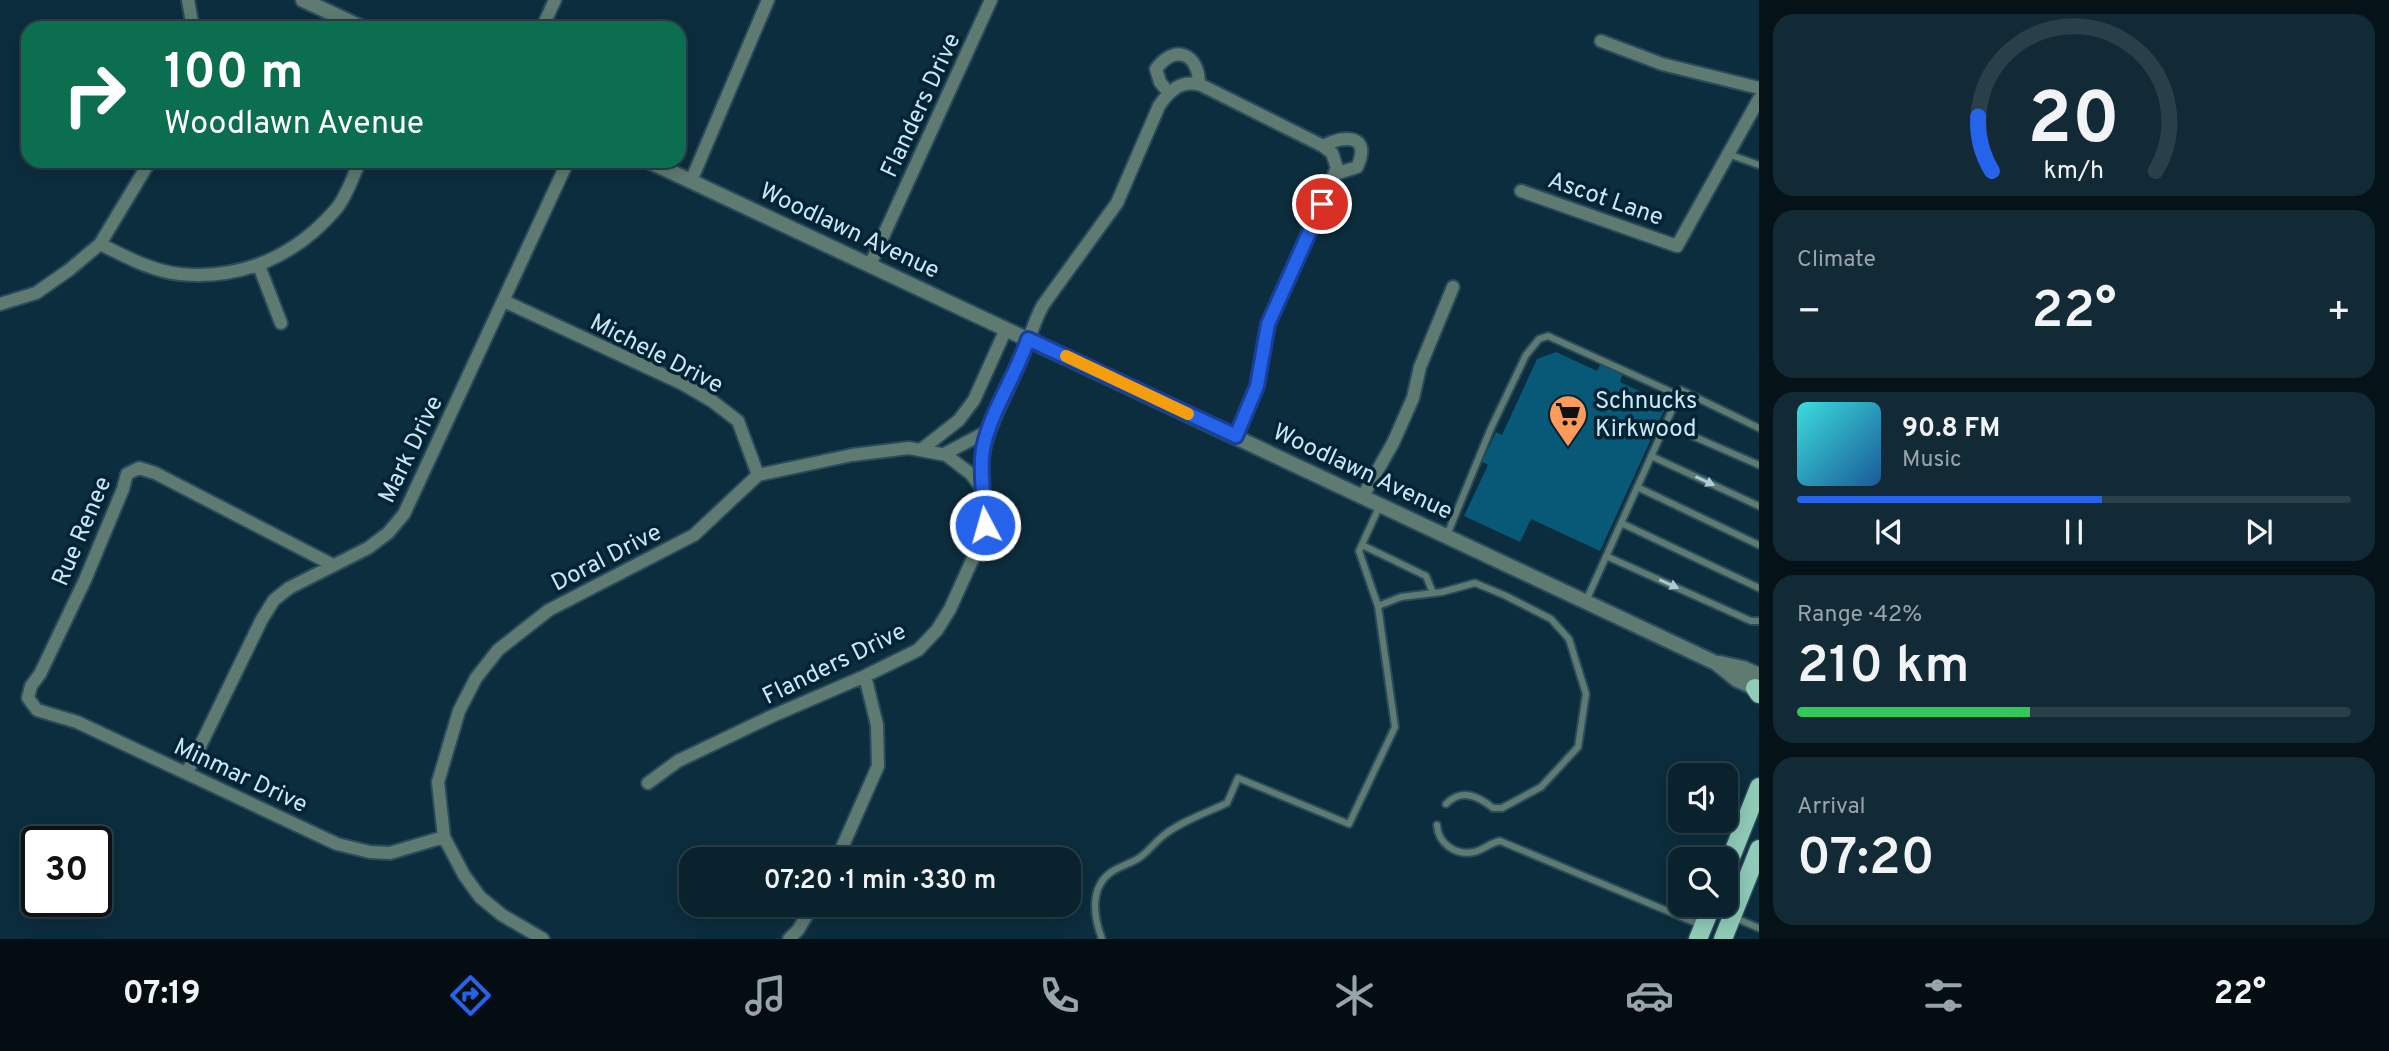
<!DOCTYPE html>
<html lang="en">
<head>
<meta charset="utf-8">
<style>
  :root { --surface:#09222e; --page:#122a36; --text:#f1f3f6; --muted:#99a4aa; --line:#293f4a; --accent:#2563eb }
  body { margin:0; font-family:Overpass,sans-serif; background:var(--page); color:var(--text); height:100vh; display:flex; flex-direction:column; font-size:26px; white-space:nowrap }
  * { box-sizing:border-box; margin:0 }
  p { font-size:23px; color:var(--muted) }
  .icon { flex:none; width:38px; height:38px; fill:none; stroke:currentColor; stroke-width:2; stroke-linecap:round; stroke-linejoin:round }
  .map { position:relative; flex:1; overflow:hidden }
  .sheet { display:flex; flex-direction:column; gap:14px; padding:14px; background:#051319; width:630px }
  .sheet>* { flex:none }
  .guide { position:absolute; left:21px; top:21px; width:665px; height:147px; border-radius:21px; box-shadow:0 4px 18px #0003,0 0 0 2px var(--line); background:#0b6e4f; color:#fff; overflow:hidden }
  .buttons { position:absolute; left:1668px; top:763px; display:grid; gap:14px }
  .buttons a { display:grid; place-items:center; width:70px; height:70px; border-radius:14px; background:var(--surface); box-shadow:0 4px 18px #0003,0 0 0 2px var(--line); font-size:35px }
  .speed { position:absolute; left:21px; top:826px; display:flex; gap:14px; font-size:35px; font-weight:700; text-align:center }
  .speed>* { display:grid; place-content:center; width:91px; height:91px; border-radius:50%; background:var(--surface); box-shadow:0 4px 18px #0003,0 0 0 2px var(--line); line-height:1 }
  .speed .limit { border:4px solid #111; border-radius:10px; background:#fff; color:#111 }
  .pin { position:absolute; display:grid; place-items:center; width:60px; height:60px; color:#fff; margin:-30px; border:4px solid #fff; border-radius:50%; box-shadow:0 2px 7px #0007 }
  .me { position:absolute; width:77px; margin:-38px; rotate:354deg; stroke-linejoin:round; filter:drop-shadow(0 0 5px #0008) }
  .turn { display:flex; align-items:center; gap:24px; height:147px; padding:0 28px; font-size:32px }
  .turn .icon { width:91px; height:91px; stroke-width:2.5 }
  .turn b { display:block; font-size:49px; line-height:60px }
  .big { font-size:52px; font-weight:600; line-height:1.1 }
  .sheet .widget { flex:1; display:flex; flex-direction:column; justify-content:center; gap:10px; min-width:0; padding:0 24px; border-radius:21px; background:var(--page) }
  .sheet .dial { align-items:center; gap:0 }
  .dial svg { height:182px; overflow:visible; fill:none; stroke:var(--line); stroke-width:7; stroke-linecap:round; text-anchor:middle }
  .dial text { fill:var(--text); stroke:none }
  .song { display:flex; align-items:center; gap:21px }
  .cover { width:84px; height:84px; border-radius:10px; background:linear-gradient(135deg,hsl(180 70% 55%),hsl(210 70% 35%)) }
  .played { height:7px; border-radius:4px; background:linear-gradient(90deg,var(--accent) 55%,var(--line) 55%) }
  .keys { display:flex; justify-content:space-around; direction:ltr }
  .heat { display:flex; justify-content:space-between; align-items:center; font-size:38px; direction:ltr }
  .charge { height:10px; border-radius:5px; background:linear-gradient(90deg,#34c759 42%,var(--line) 0) }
  .trip { position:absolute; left:679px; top:847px; width:402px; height:70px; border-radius:21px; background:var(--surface); box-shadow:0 4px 18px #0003,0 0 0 2px var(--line); font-weight:600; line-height:70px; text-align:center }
  .tab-bar { display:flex; height:112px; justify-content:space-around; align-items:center; background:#040e12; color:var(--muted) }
  .tab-bar .icon { width:49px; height:49px }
  .tab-bar .current { color:var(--accent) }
  .tab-bar b { font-size:32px; color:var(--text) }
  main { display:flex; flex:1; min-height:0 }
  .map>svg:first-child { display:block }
  .building { fill:#085878 }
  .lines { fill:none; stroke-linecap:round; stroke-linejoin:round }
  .service-casing { stroke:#2a4b5b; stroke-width:10 }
  .minor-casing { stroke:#2a4b5b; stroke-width:16 }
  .tertiary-casing { stroke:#2a4b5b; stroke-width:18 }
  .primary-casing { stroke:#2a4b5b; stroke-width:21 }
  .service { stroke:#5e7a71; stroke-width:6 }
  .minor { stroke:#5e7a71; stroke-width:12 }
  .tertiary { stroke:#5e7a71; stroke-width:14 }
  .primary { stroke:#90cbb8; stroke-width:18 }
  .oneway { fill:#aeccd6 }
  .route-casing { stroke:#184099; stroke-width:18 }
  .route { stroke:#2563eb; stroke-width:12 }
  .slow { stroke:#f59e0b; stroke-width:12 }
  .labels { text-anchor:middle; stroke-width:7; stroke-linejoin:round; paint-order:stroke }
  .street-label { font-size:24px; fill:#c9e7f8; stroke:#022332 }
  .poi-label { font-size:24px; fill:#c9e7f8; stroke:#022332; text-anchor:start }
</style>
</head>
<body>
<main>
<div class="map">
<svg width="1759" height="939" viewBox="0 0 1759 939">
  <rect width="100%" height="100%" fill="#0c2d3d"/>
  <path class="building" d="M1556 352 1597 371 1601 363 1623 373 1620 382 1667 404 1600 551 1531 519 1520 542 1464 516 1488 465 1482 462 1496 432 1502 435 1537 359Z"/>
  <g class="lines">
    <defs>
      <path id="service" d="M1728 154 1759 165
        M1665 424 1759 465
        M1651 456 1759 506
        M1637 487 1759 545
        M1380 505 1359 551 1378 606 1401 597 1442 592 1475 583 1504 595 1551 619 1569 639 1586 694 1578 747 1541 787 1502 808H1493C1478 796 1462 788 1446 804
        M1621 523 1759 588
        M1447 535 1491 428 1526 355 1539 339 1548 336 1678 395
        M1362 545 1426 576 1433 593
        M1606 556 1751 621H1759
        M1586 601 1681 390 1759 428
        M1437 825C1438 843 1455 856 1474 852 1483 850 1490 843 1500 841L1701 925
        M1733 917 1759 928
        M1102 939C1094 918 1089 889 1110 873 1119 866 1130 864 1139 858 1148 852 1155 842 1164 835 1182 821 1206 813 1227 803L1238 778 1349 824 1395 727 1378 606"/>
      <path id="minor" d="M188 0 193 28
        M542 28 555 0
        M1601 41 1662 64 1759 88
        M1168 92 1160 82 1156 69C1175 43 1199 54 1199 84
        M1323 146C1345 134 1372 135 1357 167L1335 174
        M691 181 768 0
        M1521 191 1677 246 1759 99
        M100 244C125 256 151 271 180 274 242 280 296 256 336 209 347 196 353 176 360 161
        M870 265 991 0
        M259 266 281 323
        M504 301 683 384 712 401 738 421 758 475
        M0 304 36 293 69 270 100 244 150 161
        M922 449 959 420 974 400 1006 329
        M944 454 988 431
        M981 487C979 434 1002 407 1021 360 1029 341 1033 323 1043 305L1117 203 1159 106C1169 91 1181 79 1201 85L1323 146 1332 153 1337 168 1268 324 1257 385 1236 436
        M1363 496 1393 443 1413 398 1420 367 1453 287
        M333 565 155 473 139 468 127 474 123 489 85 580 40 674 31 686 28 698 37 710 77 722 337 844 370 852 390 853 444 837
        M187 773 262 619 274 600 289 588 368 548 388 533 404 514 568 161
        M837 859 878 766 877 725 865 676
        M543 939 502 915 480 897 464 875 444 837 438 782 459 711 476 678 498 650 549 610 694 535 758 475 852 455 909 448 946 455 971 474 981 487 985 508V525L979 545 950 609 937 630 918 650 865 676 770 717 678 761 648 783
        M789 939 798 930 813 905"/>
      <path id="tertiary" d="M303 0 363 28
        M648 161 1716 663 1737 680 1759 690
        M1720 663 1743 668 1759 675"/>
      <path id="primary" d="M1755 688 1759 694
        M1726 870 1759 787
        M1698 939 1712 905
        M1723 939 1759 849"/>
    </defs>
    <use href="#service" class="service-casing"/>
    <use href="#minor" class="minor-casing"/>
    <use href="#tertiary" class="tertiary-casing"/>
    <use href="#primary" class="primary-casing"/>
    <use href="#service" class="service"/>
    <use href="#minor" class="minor"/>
    <use href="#tertiary" class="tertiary"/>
    <use href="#primary" class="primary"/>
  </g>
  <defs><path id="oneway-solid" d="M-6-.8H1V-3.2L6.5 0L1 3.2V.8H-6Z" transform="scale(1.75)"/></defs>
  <g class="oneway">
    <use href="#oneway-solid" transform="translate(1705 481) rotate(25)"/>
    <use href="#oneway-solid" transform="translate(1669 584) rotate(24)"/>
  </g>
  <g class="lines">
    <defs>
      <path id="route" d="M985 525C985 499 979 475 983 449 990 412 1016 376 1028 339L1236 436 1257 386 1268 324 1322 204"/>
    </defs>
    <use href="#route" class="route-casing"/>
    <use href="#route" class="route"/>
    <path class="slow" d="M1066 356 1188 414"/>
  </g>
  <defs>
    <symbol id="supermarket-pin" viewBox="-11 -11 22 30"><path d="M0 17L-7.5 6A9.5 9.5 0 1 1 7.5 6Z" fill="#ff9b5a" stroke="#022332"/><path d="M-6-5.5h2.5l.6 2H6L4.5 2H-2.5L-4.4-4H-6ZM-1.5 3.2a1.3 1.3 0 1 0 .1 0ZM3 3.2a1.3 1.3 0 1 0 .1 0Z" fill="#111"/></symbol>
  </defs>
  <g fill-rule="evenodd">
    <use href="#supermarket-pin" x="1546" y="392" width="44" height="60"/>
  </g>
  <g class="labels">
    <g class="street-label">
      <text transform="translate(920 105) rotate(-65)" y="8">Flanders Drive</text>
      <text transform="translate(1606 198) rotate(19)" y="8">Ascot Lane</text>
      <text transform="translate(850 230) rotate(25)" y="8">Woodlawn Avenue</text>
      <text transform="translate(657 353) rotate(27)" y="8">Michele Drive</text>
      <text transform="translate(410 449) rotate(-64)" y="8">Mark Drive</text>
      <text transform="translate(1363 471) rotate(25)" y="8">Woodlawn Avenue</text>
      <text transform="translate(81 531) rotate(-67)" y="8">Rue Renee</text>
      <text transform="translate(606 557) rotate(-27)" y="8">Doral Drive</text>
      <text transform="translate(834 663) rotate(-26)" y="8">Flanders Drive</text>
      <text transform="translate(241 775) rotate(25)" y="8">Minmar Drive</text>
    </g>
    <g class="poi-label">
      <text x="1595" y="408">Schnucks<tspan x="1595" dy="28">Kirkwood</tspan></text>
    </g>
  </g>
</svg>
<div class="buttons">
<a><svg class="icon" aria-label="sound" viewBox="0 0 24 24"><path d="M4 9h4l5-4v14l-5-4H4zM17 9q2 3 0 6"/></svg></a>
<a><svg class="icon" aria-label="search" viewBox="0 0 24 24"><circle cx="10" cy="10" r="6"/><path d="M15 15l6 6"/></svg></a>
</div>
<div class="speed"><div class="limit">30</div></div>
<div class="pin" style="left:1322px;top:204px;background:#d93025"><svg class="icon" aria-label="arrive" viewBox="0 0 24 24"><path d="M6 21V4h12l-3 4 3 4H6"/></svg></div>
<svg class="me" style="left:985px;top:525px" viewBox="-20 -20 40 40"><circle r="17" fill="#2563eb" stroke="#fff" stroke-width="3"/><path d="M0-11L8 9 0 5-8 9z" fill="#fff"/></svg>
<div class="trip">07:20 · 1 min · 330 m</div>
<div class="guide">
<div class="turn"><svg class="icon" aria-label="right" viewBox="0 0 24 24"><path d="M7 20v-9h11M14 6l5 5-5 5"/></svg><div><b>100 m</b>Woodlawn Avenue</div></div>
</div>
</div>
<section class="sheet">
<div class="widget dial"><svg viewBox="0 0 100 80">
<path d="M14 69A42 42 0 1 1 86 69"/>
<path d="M14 69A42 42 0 0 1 8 45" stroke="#2563eb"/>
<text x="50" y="56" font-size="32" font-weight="700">20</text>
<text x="50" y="72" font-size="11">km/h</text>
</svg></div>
<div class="widget"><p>Climate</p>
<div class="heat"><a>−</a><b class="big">22°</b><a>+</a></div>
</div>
<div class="widget">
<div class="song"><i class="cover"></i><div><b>90.8 FM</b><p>Music</p></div></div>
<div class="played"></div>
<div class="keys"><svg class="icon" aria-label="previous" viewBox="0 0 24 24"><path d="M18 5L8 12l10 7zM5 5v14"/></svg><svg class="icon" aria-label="pause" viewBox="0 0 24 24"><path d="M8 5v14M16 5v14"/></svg><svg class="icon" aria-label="next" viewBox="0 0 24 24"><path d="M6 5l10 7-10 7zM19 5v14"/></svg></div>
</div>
<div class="widget"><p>Range · 42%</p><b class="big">210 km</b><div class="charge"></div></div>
<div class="widget"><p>Arrival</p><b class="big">07:20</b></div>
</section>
</main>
<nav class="tab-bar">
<b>07:19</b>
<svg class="icon current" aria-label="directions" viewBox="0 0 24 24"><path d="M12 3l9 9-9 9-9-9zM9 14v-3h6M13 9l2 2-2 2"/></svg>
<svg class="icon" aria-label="music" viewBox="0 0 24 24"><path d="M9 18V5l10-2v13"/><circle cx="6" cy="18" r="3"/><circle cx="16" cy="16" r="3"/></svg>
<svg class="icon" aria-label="phone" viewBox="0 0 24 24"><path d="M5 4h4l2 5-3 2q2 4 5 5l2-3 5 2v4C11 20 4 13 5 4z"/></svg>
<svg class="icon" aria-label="climate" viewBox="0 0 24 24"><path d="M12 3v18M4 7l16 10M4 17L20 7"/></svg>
<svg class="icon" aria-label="car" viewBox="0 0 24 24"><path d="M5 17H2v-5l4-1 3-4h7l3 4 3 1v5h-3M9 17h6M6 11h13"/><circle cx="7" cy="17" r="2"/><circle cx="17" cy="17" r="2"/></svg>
<svg class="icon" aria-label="filters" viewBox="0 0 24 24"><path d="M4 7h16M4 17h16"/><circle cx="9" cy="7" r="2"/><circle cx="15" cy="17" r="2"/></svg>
<b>22°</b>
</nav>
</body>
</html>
